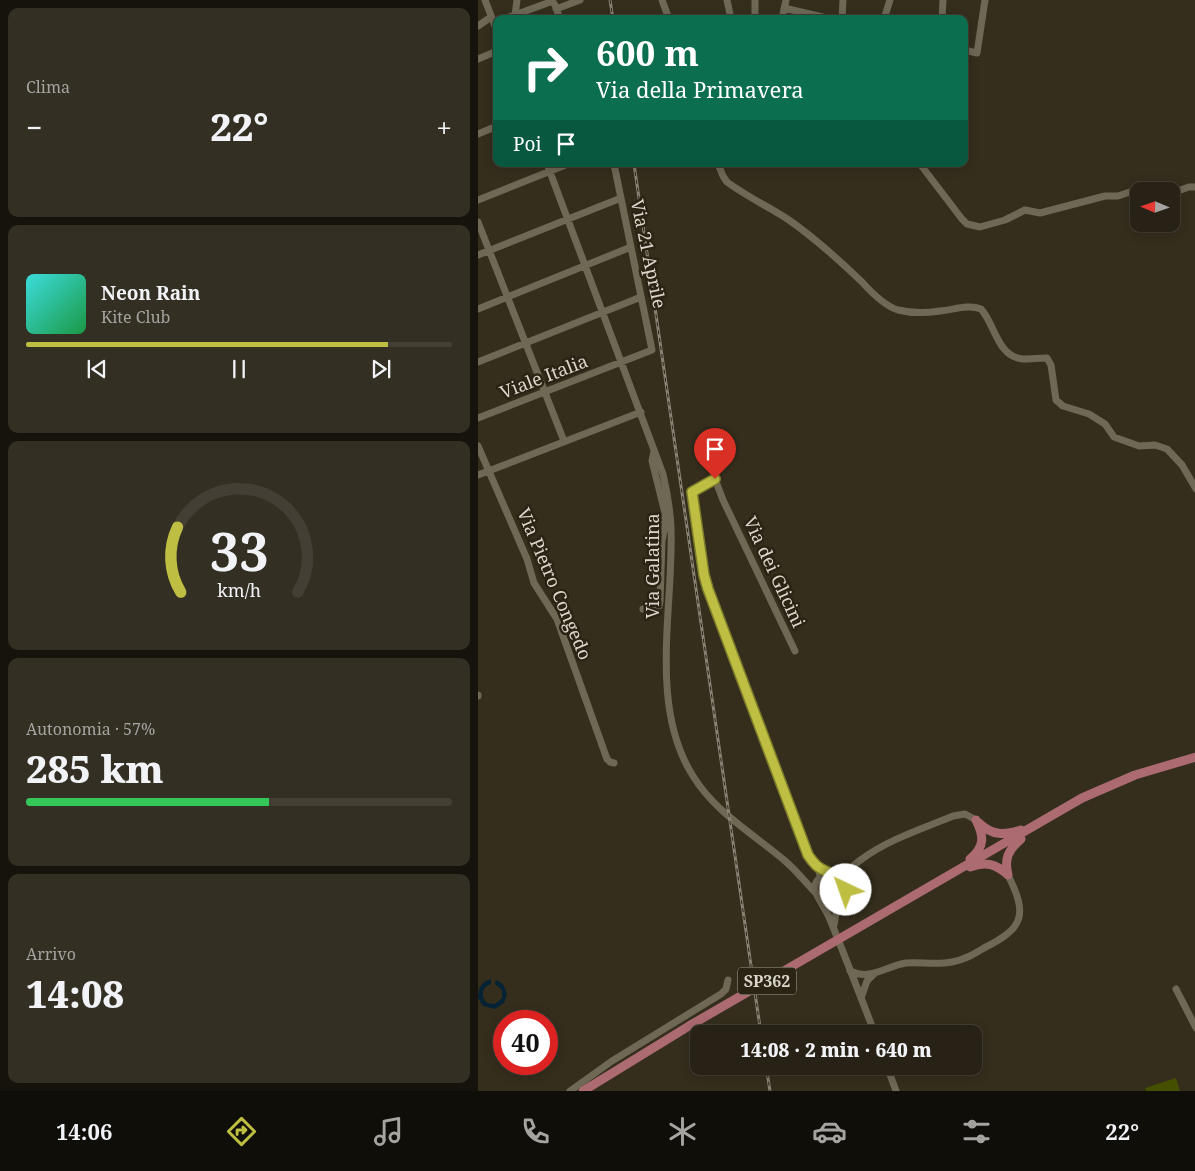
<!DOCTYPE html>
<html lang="it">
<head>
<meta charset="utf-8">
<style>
  :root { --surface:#282216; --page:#342f23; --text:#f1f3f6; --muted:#a5a4a1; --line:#443f35; --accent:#bebf42 }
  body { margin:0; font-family:"Noto Serif",serif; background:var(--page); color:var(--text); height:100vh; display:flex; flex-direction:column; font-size:19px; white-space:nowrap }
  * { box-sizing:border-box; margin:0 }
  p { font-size:16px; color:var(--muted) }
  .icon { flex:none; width:28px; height:28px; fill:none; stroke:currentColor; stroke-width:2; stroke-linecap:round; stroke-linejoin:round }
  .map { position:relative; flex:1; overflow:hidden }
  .drawer { display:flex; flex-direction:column; gap:8px; padding:8px; background:#16130c; width:478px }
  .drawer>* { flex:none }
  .top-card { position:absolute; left:15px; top:15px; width:475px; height:152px; border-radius:10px; box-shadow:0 2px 12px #0003,0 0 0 1px var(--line); background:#0b6e4f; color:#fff; overflow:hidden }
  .needle { width:32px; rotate:272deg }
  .fabs { position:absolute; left:652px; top:182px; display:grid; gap:10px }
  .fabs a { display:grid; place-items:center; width:50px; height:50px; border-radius:10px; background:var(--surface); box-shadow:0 2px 12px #0003,0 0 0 1px var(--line); font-size:25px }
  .speed { position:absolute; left:15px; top:1010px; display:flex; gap:10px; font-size:25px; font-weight:700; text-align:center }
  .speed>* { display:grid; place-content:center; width:65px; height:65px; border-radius:50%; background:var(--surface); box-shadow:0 2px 12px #0003,0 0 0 1px var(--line); line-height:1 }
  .speed .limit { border:8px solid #d22; background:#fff; color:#111 }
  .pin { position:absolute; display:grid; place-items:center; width:42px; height:42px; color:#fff; margin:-51px -21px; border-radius:50% 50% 50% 0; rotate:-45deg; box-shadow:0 0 5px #0007 }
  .pin .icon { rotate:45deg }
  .me { position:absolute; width:55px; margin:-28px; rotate:318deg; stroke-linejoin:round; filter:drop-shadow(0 0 4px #0008) }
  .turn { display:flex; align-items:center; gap:18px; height:105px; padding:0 20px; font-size:22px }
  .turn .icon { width:65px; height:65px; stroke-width:2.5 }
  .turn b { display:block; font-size:35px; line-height:42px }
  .then { display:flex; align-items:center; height:48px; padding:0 20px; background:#0003; gap:10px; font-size:19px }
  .big { font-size:38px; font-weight:800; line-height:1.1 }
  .drawer .widget { flex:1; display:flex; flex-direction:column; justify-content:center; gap:8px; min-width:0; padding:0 18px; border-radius:10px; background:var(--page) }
  .drawer .dial { align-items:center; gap:0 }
  .dial svg { height:130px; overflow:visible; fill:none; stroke:var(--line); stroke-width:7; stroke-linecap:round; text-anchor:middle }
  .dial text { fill:var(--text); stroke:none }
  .song { display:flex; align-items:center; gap:15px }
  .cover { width:60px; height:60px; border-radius:8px; background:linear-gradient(135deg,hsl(180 70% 55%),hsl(140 70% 35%)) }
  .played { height:5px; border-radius:2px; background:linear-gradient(90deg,var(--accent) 85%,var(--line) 85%) }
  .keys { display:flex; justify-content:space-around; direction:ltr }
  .heat { display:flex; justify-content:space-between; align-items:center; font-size:28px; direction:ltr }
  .charge { height:8px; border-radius:4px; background:linear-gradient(90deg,#34c759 57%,var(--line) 0) }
  .trip { position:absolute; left:212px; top:1025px; width:292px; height:50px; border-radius:10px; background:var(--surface); box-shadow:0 2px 12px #0003,0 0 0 1px var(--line); font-weight:800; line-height:50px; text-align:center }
  .tab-bar { display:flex; height:80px; justify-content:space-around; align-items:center; background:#100e09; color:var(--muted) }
  .tab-bar .icon { width:35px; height:35px }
  .tab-bar .current { color:var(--accent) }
  .tab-bar b { font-size:22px; color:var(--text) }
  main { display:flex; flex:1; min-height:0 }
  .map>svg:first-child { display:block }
  .green { fill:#454f00 }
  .water { fill:#052334 }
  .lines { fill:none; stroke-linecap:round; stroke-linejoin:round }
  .minor { stroke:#6f6855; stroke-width:7 }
  .major { stroke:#ac6a71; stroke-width:9 }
  .rail-casing { stroke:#888274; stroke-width:3 }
  .rail { stroke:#2b2414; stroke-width:1; stroke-dasharray:4; stroke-linecap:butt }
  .route-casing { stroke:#7c7c2b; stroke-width:12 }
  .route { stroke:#bebf42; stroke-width:9 }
  .labels { text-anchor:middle; stroke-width:5; stroke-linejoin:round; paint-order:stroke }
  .shield { fill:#2b2414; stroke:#a6a194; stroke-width:1 }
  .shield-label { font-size:16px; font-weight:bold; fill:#dad6cb }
  .street-label { font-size:18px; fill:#dad6cb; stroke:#2b2414 }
</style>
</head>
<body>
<main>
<section class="drawer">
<div class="widget"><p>Clima</p>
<div class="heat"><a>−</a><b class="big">22°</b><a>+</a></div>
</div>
<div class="widget">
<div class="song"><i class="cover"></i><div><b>Neon Rain</b><p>Kite Club</p></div></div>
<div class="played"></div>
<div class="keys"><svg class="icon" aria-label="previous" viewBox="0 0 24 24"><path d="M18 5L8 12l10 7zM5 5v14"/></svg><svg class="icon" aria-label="pause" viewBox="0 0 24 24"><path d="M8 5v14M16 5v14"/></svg><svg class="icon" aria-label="next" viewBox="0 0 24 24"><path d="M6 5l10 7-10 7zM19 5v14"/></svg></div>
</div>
<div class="widget dial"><svg viewBox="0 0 100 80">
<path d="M14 69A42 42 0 1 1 86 69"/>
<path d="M14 69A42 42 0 0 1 12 29" stroke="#bebf42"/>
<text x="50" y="56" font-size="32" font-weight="700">33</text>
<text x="50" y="72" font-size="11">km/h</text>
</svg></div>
<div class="widget"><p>Autonomia · 57%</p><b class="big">285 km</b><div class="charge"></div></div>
<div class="widget"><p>Arrivo</p><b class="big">14:08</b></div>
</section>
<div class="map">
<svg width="718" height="1091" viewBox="0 0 718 1091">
  <rect width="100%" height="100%" fill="#352e1d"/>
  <path class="green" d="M698 1078 702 1091H668L667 1088Z"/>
  <path class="water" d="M13 979V984C4 987 2 996 9 1003L17 1004 24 998V990L17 984 18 980 25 984 29 994 26 1003 17 1009 5 1006 0 998C0 988 3 982 13 979Z"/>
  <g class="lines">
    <path class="minor" d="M7 0 19 31
      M184 0 191 19
      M249 0 253 19
      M277 0V19
      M77 5 82 19
      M306 8 353 19
      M78 9 102 0
      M37 15 39 0
      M26 19 75 1
      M304 19 308 0
      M364 19 365 0
      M406 19 412 0
      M464 19 465 0
      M0 26 13 17
      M486 50 499 53 507 0
      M0 59 19 51
      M0 134 19 126
      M69 164 185 474C189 491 192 509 193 527 196 607 170 705 215 776 237 812 274 833 306 860 318 870 327 882 338 893
      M240 164 245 176 249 182C268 196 289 206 308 218 336 237 360 259 384 282 393 292 407 306 420 310 432 313 449 313 462 311 475 310 490 304 503 309 517 324 519 357 545 359 553 359 561 358 569 358L573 365 578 400 585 406 611 414 627 424 636 437 661 446 677 445 689 449 704 465 718 489
      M442 164 484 219 489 224 502 227 527 220 547 210 562 213 627 196H640L655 191H675
      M694 193 711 187H718
      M0 200 90 164
      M0 222 86 441
      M0 255 143 198
      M0 309 153 247
      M0 362 163 297
      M0 418 174 350 136 164
      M0 446 49 559 56 583 79 619 129 759 132 762 136 763
      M0 475 163 412
      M165 609 181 606 182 601 184 541 187 525V513L174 461 176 451
      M317 651 245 500 237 479 214 492 226 575 230 589 330 855C335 862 343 869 342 878
      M0 695V696
      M357 874C369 874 375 865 384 859 409 840 446 828 475 816L487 814 498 820
      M344 902 355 904 364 898 368 887 362 877C351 871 336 876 337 890 338 896 348 910 351 917 367 956 382 995 397 1034
      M356 925 360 902
      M372 971C392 981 408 966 428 963 443 962 459 965 474 962 486 960 496 954 506 948 546 928 550 915 530 875
      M698 989 718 1028
      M383 998 389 981 397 973
      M409 1066 418 1091
      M92 1091 134 1061 243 994 248 989 250 980"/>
    <path class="major" d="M501 823C514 836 527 835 543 830
      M492 859C507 847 506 836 498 820
      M492 867C508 861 518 864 530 875
      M530 875C526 859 530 850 543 839
      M105 1091 211 1026 604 798 657 775 718 757"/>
    <defs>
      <path id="rail" d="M132 0 135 19
        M156 164 283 1034
        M288 1066 292 1091"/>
    </defs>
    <use href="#rail" class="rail-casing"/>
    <use href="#rail" class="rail"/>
  </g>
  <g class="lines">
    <defs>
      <path id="route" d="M237 479 214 492 226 575 230 589 330 855C332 858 335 862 338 865 348 875 366 872 368 890"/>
    </defs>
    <use href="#route" class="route-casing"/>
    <use href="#route" class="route"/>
  </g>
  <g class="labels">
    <rect class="shield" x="260" y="967.5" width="58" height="27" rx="4"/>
    <g class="shield-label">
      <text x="289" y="987">SP362</text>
    </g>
    <g class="street-label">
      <text transform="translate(170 254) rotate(78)" y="6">Via 21 Aprile</text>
      <text transform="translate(66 377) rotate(-21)" y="6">Viale Italia</text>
      <text transform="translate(175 566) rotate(-90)" y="6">Via Galatina</text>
      <text transform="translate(296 572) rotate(65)" y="6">Via dei Glicini</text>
      <text transform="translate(76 584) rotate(67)" y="6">Via Pietro Congedo</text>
    </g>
  </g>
</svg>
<div class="fabs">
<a><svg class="needle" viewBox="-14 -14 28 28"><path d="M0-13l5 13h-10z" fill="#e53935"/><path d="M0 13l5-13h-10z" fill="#a5a4a1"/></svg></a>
</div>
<div class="speed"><div class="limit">40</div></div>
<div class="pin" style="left:237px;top:479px;background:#d93025"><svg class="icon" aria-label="arrive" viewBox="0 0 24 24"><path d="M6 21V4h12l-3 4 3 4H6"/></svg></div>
<svg class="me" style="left:368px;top:890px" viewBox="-20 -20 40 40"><circle r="19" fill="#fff"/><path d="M0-13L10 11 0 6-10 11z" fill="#bebf42"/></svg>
<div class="trip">14:08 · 2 min · 640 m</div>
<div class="top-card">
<div class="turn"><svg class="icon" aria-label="right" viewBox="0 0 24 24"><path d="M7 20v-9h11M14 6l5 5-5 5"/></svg><div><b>600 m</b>Via della Primavera</div></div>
<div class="then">Poi<svg class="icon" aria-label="arrive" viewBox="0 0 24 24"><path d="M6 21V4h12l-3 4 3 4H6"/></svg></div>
</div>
</div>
</main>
<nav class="tab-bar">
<b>14:06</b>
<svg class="icon current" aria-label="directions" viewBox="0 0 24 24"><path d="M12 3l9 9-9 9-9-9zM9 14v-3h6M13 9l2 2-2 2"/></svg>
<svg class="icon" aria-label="music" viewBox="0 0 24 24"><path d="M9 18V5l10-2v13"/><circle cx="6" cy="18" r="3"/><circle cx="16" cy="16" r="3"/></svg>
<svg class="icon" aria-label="phone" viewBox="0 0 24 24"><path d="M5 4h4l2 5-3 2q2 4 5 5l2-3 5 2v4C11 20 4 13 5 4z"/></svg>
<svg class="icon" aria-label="climate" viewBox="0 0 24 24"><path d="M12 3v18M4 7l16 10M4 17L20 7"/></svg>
<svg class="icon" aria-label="car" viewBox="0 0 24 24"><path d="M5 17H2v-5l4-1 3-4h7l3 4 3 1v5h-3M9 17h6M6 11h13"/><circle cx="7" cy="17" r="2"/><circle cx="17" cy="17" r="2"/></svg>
<svg class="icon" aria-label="filters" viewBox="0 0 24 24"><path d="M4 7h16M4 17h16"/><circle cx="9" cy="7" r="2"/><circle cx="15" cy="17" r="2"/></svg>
<b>22°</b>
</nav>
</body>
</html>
